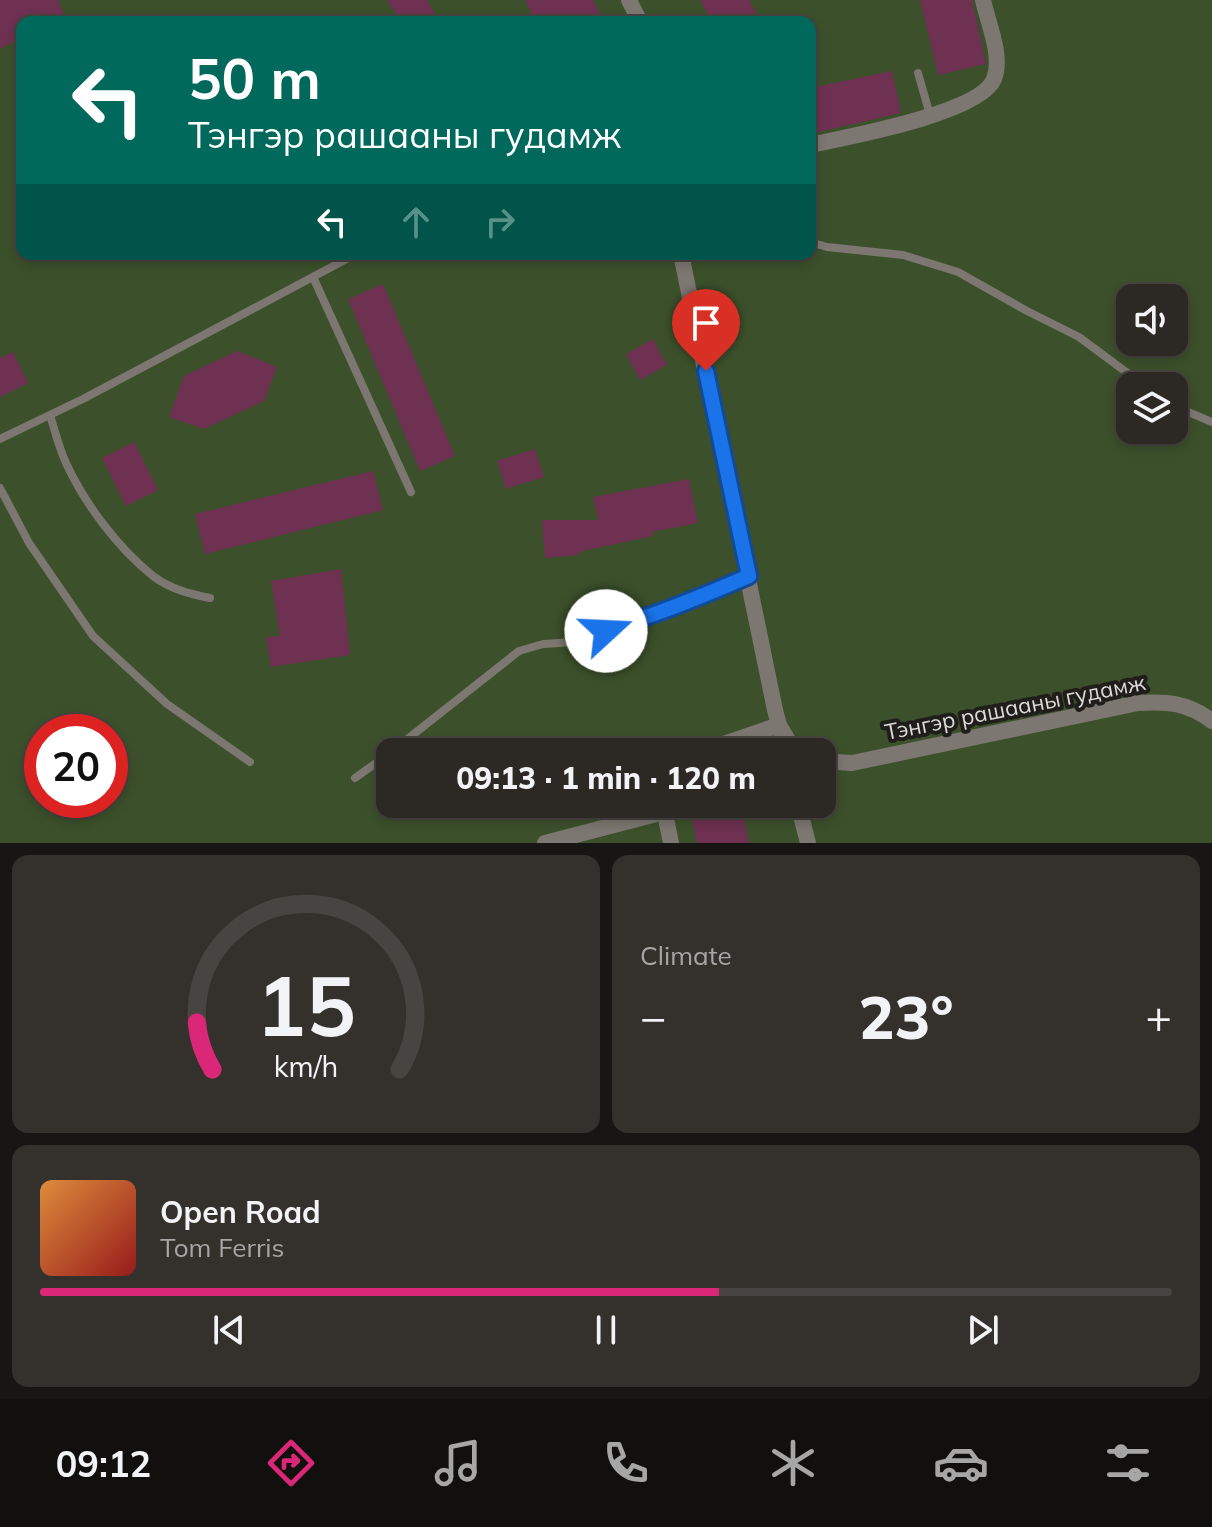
<!DOCTYPE html>
<html lang="en">
<head>
<meta charset="utf-8">
<style>
  :root { --surface:#2c2824; --page:#34302c; --text:#f1f3f6; --muted:#a6a6a6; --line:#484441; --accent:#db2777 }
  body { margin:0; font-family:Mulish,sans-serif; background:var(--page); color:var(--text); height:100vh; display:flex; flex-direction:column; font-size:30px; white-space:nowrap }
  * { box-sizing:border-box; margin:0 }
  p { font-size:26px; color:var(--muted) }
  .icon { flex:none; width:44px; height:44px; fill:none; stroke:currentColor; stroke-width:2; stroke-linecap:round; stroke-linejoin:round }
  .map { position:relative; height:843px; overflow:hidden }
  .drawer { display:flex; flex-direction:column; gap:12px; padding:12px; background:#181614; flex:1 }
  .drawer>* { flex:none }
  .hud { position:absolute; left:16px; top:16px; width:800px; height:244px; border-radius:16px; box-shadow:0 4px 12px #0003,0 0 0 2px var(--line); background:#00695c; color:#fff; overflow:hidden }
  .fabs { position:absolute; left:1116px; top:284px; display:grid; gap:16px }
  .fabs a { display:grid; place-items:center; width:72px; height:72px; border-radius:16px; background:var(--surface); box-shadow:0 4px 12px #0003,0 0 0 2px var(--line); font-size:40px }
  .speed { position:absolute; left:24px; top:714px; display:flex; gap:16px; font-size:40px; font-weight:700; text-align:center }
  .speed>* { display:grid; place-content:center; width:104px; height:104px; border-radius:50%; background:var(--surface); box-shadow:0 4px 12px #0003,0 0 0 2px var(--line); line-height:1 }
  .speed .limit { border:12px solid #d22; background:#fff; color:#111 }
  .pin { position:absolute; display:grid; place-items:center; width:68px; height:68px; color:#fff; margin:-82px -34px; border-radius:50% 50% 50% 0; rotate:-45deg; box-shadow:0 0 8px #0007 }
  .pin .icon { rotate:45deg }
  .me { position:absolute; width:88px; margin:-44px; rotate:70deg; stroke-linejoin:round; filter:drop-shadow(0 0 6px #0008) }
  .turn { display:flex; align-items:center; gap:28px; height:168px; padding:0 40px; font-size:36px }
  .turn .icon { width:104px; height:104px; stroke-width:2.5 }
  .turn b { display:block; font-size:56px; line-height:68px }
  .lanes { display:flex; align-items:center; height:76px; padding:0 40px; background:#0003; justify-content:center; gap:40px; direction:ltr }
  .lanes .off { opacity:.35 }
  .big { font-size:60px; font-weight:800; line-height:1.1 }
  .drawer .card { flex:1; display:flex; flex-direction:column; justify-content:center; gap:12px; min-width:0; padding:0 28px; border-radius:16px; background:var(--page) }
  .drawer .dial { align-items:center; gap:0 }
  .dial svg { height:208px; overflow:visible; fill:none; stroke:var(--line); stroke-width:7; stroke-linecap:round; text-anchor:middle }
  .dial text { fill:var(--text); stroke:none }
  .song { display:flex; align-items:center; gap:24px }
  .cover { width:96px; height:96px; border-radius:12px; background:linear-gradient(135deg,hsl(30 70% 55%),hsl(0 70% 35%)) }
  .played { height:8px; border-radius:4px; background:linear-gradient(90deg,var(--accent) 60%,var(--line) 60%) }
  .keys { display:flex; justify-content:space-around; direction:ltr }
  .heat { display:flex; justify-content:space-between; align-items:center; font-size:44px; direction:ltr }
  .drawer .tiles { flex:1; display:grid; gap:12px; grid-template-columns:1fr 1fr }
  .card:last-child { grid-column:span 2 }
  .trip { position:absolute; left:376px; top:738px; width:460px; height:80px; border-radius:16px; background:var(--surface); box-shadow:0 4px 12px #0003,0 0 0 2px var(--line); font-weight:800; line-height:80px; text-align:center }
  .menu { display:flex; height:128px; justify-content:space-around; align-items:center; background:#12100e; color:var(--muted) }
  .menu .icon { width:56px; height:56px }
  .menu .active { color:var(--accent) }
  .menu b { font-size:36px; color:var(--text) }
  .map>svg:first-child { display:block }
  .green { fill:#3c502b; fill-rule:evenodd }
  .building { fill:#6e3151 }
  .lines { fill:none; stroke-linecap:round; stroke-linejoin:round }
  .lane { stroke:#7c7770; stroke-width:8 }
  .street { stroke:#7c7770; stroke-width:16 }
  .route-casing { stroke:#114b97; stroke-width:20 }
  .route { stroke:#1a73e8; stroke-width:14 }
  .labels { text-anchor:middle; stroke-width:8; stroke-linejoin:round; paint-order:stroke }
  .street-label { font-size:22px; fill:#dddbd7; stroke:#201e1b }
</style>
</head>
<body>
<div class="map">
<svg width="1212" height="843" viewBox="0 0 1212 843">
  <rect width="100%" height="100%" fill="#3b3630"/>
  <path class="green" d="M0 0H1212V843H0ZM22 22H810V254H22ZM1130 298H1174V342H1130ZM1130 386H1174V430H1130ZM42 732H110V800H42ZM390 752H822V804H390Z"/>
  <path class="building" d="M0 0H58L65 16 53 22H22V37L0 49Z
    M387 0H427L440 22H401Z
    M525 0H593L604 22H536Z
    M700 0H749L761 22H712Z
    M920 0H972L986 64 938 75Z
    M892 71 901 113 810 134V88Z
    M383 284 455 456 420 471 348 299Z
    M653 339 667 365 640 380 626 354Z
    M237 351 277 367 264 401 204 429 169 417 184 376Z
    M13 352 28 383 0 397V358Z
    M134 442 158 490 126 506 102 458Z
    M535 449 544 477 506 489 497 461Z
    M373 471 383 510 205 554 195 514Z
    M689 479 698 523 652 532 653 536 578 552 579 555 545 558 542 520H598L593 497Z
    M341 569 350 655 271 667 266 637 280 636 271 581Z
    M689 804H741L749 843H697Z"/>
  <g class="lines">
    <path class="lane" d="M918 73 930 115
      M810 242 827 247 903 255 958 272 1027 311 1079 337 1145 386
      M313 277 411 492
      M1174 406 1212 422
      M50 415C55 431 59 448 66 463 85 504 117 547 153 576 170 589 190 594 210 598
      M0 439 83 399 356 254
      M0 488 29 543 93 636 167 704 250 762
      M391 752 519 651 543 644 575 642 596 636 620 623 672 608 748 576
      M355 778 390 753"/>
    <path class="street" d="M629 0 640 22
      M810 145C847 137 981 113 994 79 1003 56 988 23 983 0
      M681 254 775 710 779 725 795 752
      M700 752 779 725 782 736
      M822 761 852 763 1138 703C1168 701 1188 703 1212 721
      M663 804 671 843
      M798 804 808 843
      M545 843 664 812"/>
  </g>
  <g class="lines">
    <defs>
      <path id="route" d="M606 631C624 622 641 619 660 612 690 601 719 589 749 576L706 371"/>
    </defs>
    <use href="#route" class="route-casing"/>
    <use href="#route" class="route"/>
  </g>
  <g class="labels">
    <g class="street-label">
      <text transform="translate(1015 707) rotate(-11)" y="8">Тэнгэр рашааны гудамж</text>
    </g>
  </g>
</svg>
<div class="fabs">
<a><svg class="icon" aria-label="sound" viewBox="0 0 24 24"><path d="M4 9h4l5-4v14l-5-4H4zM17 9q2 3 0 6"/></svg></a>
<a><svg class="icon" aria-label="layers" viewBox="0 0 24 24"><path d="M12 4l9 5-9 5-9-5zM3 14l9 5 9-5"/></svg></a>
</div>
<div class="speed"><div class="limit">20</div></div>
<div class="pin" style="left:706px;top:371px;background:#d93025"><svg class="icon" aria-label="arrive" viewBox="0 0 24 24"><path d="M6 21V4h12l-3 4 3 4H6"/></svg></div>
<svg class="me" style="left:606px;top:631px" viewBox="-20 -20 40 40"><circle r="19" fill="#fff"/><path d="M0-13L10 11 0 6-10 11z" fill="#1a73e8"/></svg>
<div class="trip">09:13 · 1 min · 120 m</div>
<div class="hud">
<div class="turn"><svg class="icon" aria-label="left" viewBox="0 0 24 24"><path d="M17 20v-9H6M10 6l-5 5 5 5"/></svg><div><b>50 m</b>Тэнгэр рашааны гудамж</div></div>
<div class="lanes"><svg class="icon" aria-label="left" viewBox="0 0 24 24"><path d="M17 20v-9H6M10 6l-5 5 5 5"/></svg><svg class="icon off" aria-label="ahead" viewBox="0 0 24 24"><path d="M12 20V5M6 11l6-6 6 6"/></svg><svg class="icon off" aria-label="right" viewBox="0 0 24 24"><path d="M7 20v-9h11M14 6l5 5-5 5"/></svg></div>
</div>
</div>
<section class="drawer">
<div class="tiles">
<div class="card dial"><svg viewBox="0 0 100 80">
<path d="M14 69A42 42 0 1 1 86 69"/>
<path d="M14 69A42 42 0 0 1 8 51" stroke="#db2777"/>
<text x="50" y="56" font-size="32" font-weight="700">15</text>
<text x="50" y="72" font-size="11">km/h</text>
</svg></div>
<div class="card"><p>Climate</p>
<div class="heat"><a>−</a><b class="big">23°</b><a>+</a></div>
</div>
<div class="card">
<div class="song"><i class="cover"></i><div><b>Open Road</b><p>Tom Ferris</p></div></div>
<div class="played"></div>
<div class="keys"><svg class="icon" aria-label="previous" viewBox="0 0 24 24"><path d="M18 5L8 12l10 7zM5 5v14"/></svg><svg class="icon" aria-label="pause" viewBox="0 0 24 24"><path d="M8 5v14M16 5v14"/></svg><svg class="icon" aria-label="next" viewBox="0 0 24 24"><path d="M6 5l10 7-10 7zM19 5v14"/></svg></div>
</div>
</div>
</section>
<nav class="menu">
<b>09:12</b>
<svg class="icon active" aria-label="directions" viewBox="0 0 24 24"><path d="M12 3l9 9-9 9-9-9zM9 14v-3h6M13 9l2 2-2 2"/></svg>
<svg class="icon" aria-label="music" viewBox="0 0 24 24"><path d="M9 18V5l10-2v13"/><circle cx="6" cy="18" r="3"/><circle cx="16" cy="16" r="3"/></svg>
<svg class="icon" aria-label="phone" viewBox="0 0 24 24"><path d="M5 4h4l2 5-3 2q2 4 5 5l2-3 5 2v4C11 20 4 13 5 4z"/></svg>
<svg class="icon" aria-label="climate" viewBox="0 0 24 24"><path d="M12 3v18M4 7l16 10M4 17L20 7"/></svg>
<svg class="icon" aria-label="car" viewBox="0 0 24 24"><path d="M5 17H2v-5l4-1 3-4h7l3 4 3 1v5h-3M9 17h6M6 11h13"/><circle cx="7" cy="17" r="2"/><circle cx="17" cy="17" r="2"/></svg>
<svg class="icon" aria-label="filters" viewBox="0 0 24 24"><path d="M4 7h16M4 17h16"/><circle cx="9" cy="7" r="2"/><circle cx="15" cy="17" r="2"/></svg>
</nav>
</body>
</html>
